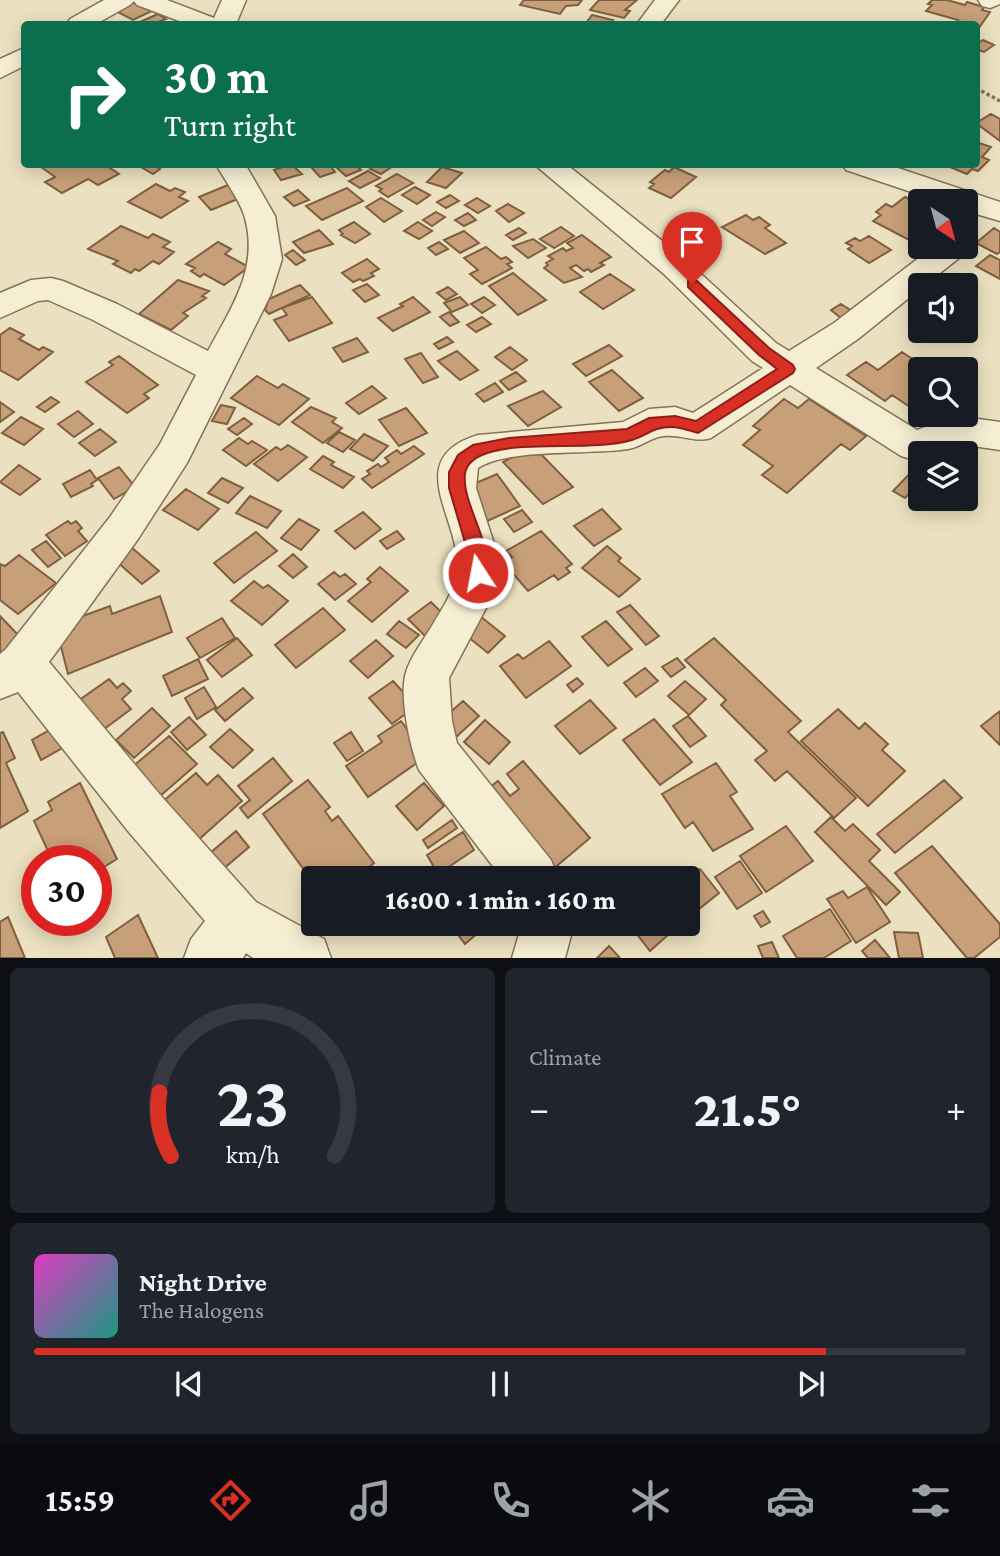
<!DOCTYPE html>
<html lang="en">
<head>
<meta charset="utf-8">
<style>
  :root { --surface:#171b24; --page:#20242c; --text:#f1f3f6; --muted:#9ea1a6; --line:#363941; --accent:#d93025 }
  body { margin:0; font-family:"Crimson Pro",serif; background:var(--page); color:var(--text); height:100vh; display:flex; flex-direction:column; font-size:26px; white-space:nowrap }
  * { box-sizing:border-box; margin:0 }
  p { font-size:23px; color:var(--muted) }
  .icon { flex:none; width:38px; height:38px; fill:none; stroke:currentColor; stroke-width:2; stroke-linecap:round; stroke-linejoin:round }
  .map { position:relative; height:958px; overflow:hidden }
  .side { display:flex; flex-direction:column; gap:10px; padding:10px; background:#0d0f14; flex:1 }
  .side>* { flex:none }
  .banner { position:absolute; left:21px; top:21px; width:959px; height:147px; border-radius:7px; box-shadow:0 4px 18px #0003; background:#0b6e4f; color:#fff; overflow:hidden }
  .needle { width:46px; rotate:144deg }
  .fabs { position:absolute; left:908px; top:189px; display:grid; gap:14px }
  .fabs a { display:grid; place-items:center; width:70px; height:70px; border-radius:7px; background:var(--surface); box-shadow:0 4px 18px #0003; font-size:35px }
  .speed { position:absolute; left:21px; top:845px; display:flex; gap:14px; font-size:35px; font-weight:700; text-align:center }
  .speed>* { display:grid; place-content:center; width:91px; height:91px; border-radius:50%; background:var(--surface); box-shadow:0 4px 18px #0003; line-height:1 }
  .speed .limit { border:10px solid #d22; background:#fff; color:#111 }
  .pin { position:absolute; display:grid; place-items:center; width:60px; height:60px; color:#fff; margin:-72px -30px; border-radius:50% 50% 50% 0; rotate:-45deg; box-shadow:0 0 7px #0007 }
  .pin .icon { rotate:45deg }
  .me { position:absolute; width:77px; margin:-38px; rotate:349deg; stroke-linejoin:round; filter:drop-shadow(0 0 5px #0008) }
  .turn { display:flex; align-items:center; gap:24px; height:147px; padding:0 28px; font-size:32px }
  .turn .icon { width:91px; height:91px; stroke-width:2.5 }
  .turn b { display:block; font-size:49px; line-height:60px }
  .big { font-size:52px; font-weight:800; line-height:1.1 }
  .side .widget { flex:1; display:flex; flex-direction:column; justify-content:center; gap:10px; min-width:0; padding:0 24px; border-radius:10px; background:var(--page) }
  .side .dial { align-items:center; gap:0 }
  .dial svg { height:182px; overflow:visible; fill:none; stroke:var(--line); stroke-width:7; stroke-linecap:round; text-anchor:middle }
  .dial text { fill:var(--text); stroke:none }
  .song { display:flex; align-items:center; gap:21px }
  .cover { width:84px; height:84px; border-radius:10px; background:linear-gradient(135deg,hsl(310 70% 55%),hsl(170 70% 35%)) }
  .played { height:7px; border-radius:4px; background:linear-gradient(90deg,var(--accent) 85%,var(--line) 85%) }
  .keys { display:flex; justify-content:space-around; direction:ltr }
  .heat { display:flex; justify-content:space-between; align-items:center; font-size:38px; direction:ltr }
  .side .tiles { flex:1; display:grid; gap:10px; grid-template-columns:1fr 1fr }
  .widget:last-child { grid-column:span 2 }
  .trip { position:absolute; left:301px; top:866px; width:399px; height:70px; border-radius:7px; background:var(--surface); box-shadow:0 4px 18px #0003; font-weight:800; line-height:70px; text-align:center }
  .tabs { display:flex; height:112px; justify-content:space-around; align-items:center; background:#090b0e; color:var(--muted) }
  .tabs .icon { width:49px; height:49px }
  .tabs .active { color:var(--accent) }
  .tabs b { font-size:32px; color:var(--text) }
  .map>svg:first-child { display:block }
  .building { fill:#c79f78; stroke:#805f40; stroke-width:2 }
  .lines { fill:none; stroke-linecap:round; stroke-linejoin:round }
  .minor-casing { stroke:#837259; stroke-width:3 }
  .path { stroke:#837259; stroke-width:3.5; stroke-dasharray:3.5 2.5; stroke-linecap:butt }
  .minor { fill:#f6eed2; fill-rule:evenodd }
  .route { fill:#d93025; stroke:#8d1f18; stroke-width:2 }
</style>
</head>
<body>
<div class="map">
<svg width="1000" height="958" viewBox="0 0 1000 958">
  <rect width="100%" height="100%" fill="#ebe1c0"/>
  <path class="building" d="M132 0H140L142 6 152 11 133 20 112 9Z
    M524 0H582L578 5 566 6 560 14 520 5Z
    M599 0H637L625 10 630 11 624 18 590 10Z
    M932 0H947L965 5 967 2 984 7 982 10 990 12 976 32V24H954L958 20 926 11 932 5 928 4Z
    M158 14 166 19 153 24 142 21Z
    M592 15 613 20 610 24H578L586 23Z
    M983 40 994 45 984 52 976 49V44Z
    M991 114 1000 119V141L976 123Z
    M976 142 991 147 982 157 989 160 978 171 972 169 967 174 943 164H976Z
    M37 164H104L119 174 98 185 88 179 62 193 45 182 55 177Z
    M136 164H152L160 169 153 174Z
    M291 164 302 174 281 180 274 170Z
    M321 164H329L335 172 320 177 312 168Z
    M342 164H355L361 170 346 176 336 167Z
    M376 164H390L393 166 381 174 370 169Z
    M442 167 462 173 446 188 427 182Z
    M674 167 696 177 671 198 649 188 654 184 650 182 665 170 669 172Z
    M368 171 380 178 360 188 349 181Z
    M397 174 413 183 388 197 379 191 382 189 376 186Z
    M156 184 170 191 175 188 185 192 179 197 188 201 161 218 128 202Z
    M228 185 240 198 211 210 199 197Z
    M415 187 430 195 417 204 402 195Z
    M347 188 363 201 322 220 306 206Z
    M298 190 309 200 294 206 284 197Z
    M450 195 459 201 446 208 437 202Z
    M905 197 920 205V236L913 242 873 221 881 215 876 212 886 204 892 207Z
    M381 198 402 211 384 222 366 207Z
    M477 198 490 206 478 213 465 205Z
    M508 204 524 213 509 222 496 211Z
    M436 212 445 217 432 226 423 220Z
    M468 213 476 220 464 226 455 220Z
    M746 215 753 220 759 217 770 225 765 228 786 243 765 254 722 227Z
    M354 222 370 234 355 243 341 235 343 234 339 230Z
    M418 222 432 231 419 239 404 231Z
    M121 226 148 238 153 234 170 242 163 247 174 252 159 264 153 261 139 271 135 269 131 273 113 264 118 261 88 249Z
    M561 227 574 236 554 248 540 239Z
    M519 228 526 233 513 240 506 235Z
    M994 228 1000 232V252L997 254 976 243Z
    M319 230 333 244 304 253 293 242Z
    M464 231 479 243 460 253 444 240Z
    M582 235 611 257 600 263 604 265 591 272 588 269 584 271 576 265 570 268 582 277 564 283 544 268 548 265 546 263 553 259 548 256 563 248 566 251 573 248 567 243Z
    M869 236 891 250 869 263 848 249 852 246 846 243 855 238 860 241Z
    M533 239 546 248 528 258 513 246Z
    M218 242 231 249 225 254 249 267 224 285 204 274 200 277 191 271 195 268 186 264Z
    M439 242 448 249 436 255 428 248Z
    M486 247 501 259 506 257 512 262 507 264 512 268 482 284 470 274 478 270 464 258Z
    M293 250 305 260 296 265 285 255Z
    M990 255 1000 260V279L976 266Z
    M367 259 379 269 371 273 374 276 363 281 360 279 353 282 342 273Z
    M513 273 546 300 518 315 489 286Z
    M610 274 634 290 603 309 580 292Z
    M178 280 209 291 202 296 206 298 183 313 188 316 171 330 139 314Z
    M367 284 379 295 365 302 353 290Z
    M300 285 310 295 269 314 265 310 269 299Z
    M448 287 457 294 446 300 437 293Z
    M312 297 332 323 289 341 274 320 287 315 282 308Z
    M413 297 430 312 393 331 378 318 403 306 400 304Z
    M460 297 468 305 452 312 444 303Z
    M484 297 495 305 482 313 471 304Z
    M841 304 852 311 841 318 831 310Z
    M449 312 459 322 450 326 440 317Z
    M482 317 491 324 476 332 467 325Z
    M10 328 24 335 19 339 39 350 43 347 53 352 18 380 0 370V335Z
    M447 337 453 342 439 349 434 344Z
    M357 338 368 352 343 362 333 348Z
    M609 345 622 356 586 376 573 364Z
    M510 347 527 360 512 370 495 357Z
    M457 351 478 370 460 380 438 361Z
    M902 352 926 368 915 376 920 379 919 413 892 395 885 401 847 375 866 362 878 370Z
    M421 353 438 377 423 383 405 359Z
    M119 356 158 385 144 394 149 398 127 413 86 382 113 365 109 362Z
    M612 370 643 398 619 411 589 382Z
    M516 372 526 381 509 390 500 381Z
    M257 376 278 388 283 384 309 399 279 425 231 398Z
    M495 383 503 392 484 402 476 394Z
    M372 386 386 398 359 414 346 403Z
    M543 391 561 407 528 426 508 406Z
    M51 397 59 402 45 412 37 407Z
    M784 399 798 408 809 399 866 436 850 450 841 444 787 493 762 475 773 466 743 445 760 430 753 426Z
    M0 402 14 412 0 422Z
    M221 405 235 408 227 424 212 421Z
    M311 407 336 418 332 422 342 428 323 443 292 422Z
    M406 408 427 433 399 446 379 420Z
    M78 411 93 424 74 437 58 424Z
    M21 417 43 429 24 445 2 433Z
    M244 418 252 424 237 435 228 429Z
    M100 429 116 442 95 456 79 443Z
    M339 432 355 440 343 452 327 443Z
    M364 434 388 446 373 461 350 449Z
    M239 438 248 444 252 441 267 450 246 466 223 450Z
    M288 445 307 457 278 481 254 464 276 447 281 450Z
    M414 446 424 454 372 488 362 479 370 474 367 471 378 464 381 467 389 462 385 458 397 450 401 454Z
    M533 446 573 487 543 504 503 462Z
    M323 456 334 462 331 465 354 477 343 488 310 469Z
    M920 463V482L905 498 893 491Z
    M19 465 40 479 20 495 0 482Z
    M119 467 135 487 114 499 98 478Z
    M90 470 97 480 91 484 93 486 71 497 63 484Z
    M497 474 520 506 483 523 474 509 482 505 469 486Z
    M222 478 243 488 228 503 208 493Z
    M186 489 219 509 198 530 163 510Z
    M250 496 281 511 267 528 236 513Z
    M602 509 621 529 594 546 574 526Z
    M522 510 532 522 514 532 504 519Z
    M363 512 381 529 355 549 335 531Z
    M299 519 319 530 301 550 281 538Z
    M68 521 71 524 76 521 82 528 78 531 87 541 65 556 46 535Z
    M397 531 404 539 387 549 380 541Z
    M541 531 572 564 566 568 570 572 558 580 554 575 528 591 504 563 512 557 506 551Z
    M256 532 277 551 234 583 214 563Z
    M46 541 61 558 48 567 32 550Z
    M607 546 621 558 618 561 640 579 619 597 582 568Z
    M131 547 159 571 142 584 115 560Z
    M293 554 307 567 293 578 279 566Z
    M19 555 56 583 18 614 0 600V564L5 566Z
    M380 567 408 591 372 622 348 601 371 582 367 579Z
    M334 572 340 577 345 574 356 584 335 600 318 584Z
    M254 581 263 588 268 585 288 601 262 625 231 601Z
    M160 596 172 632 68 674 58 635 74 629 72 620 110 606 112 614Z
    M431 602 448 619 426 637 408 619Z
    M630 605 659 636 646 645 617 612Z
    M323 608 345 630 296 668 275 645Z
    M0 616 22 639 0 654Z
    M480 616 505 636 488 653 463 633Z
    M222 618 235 638 200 658 187 638Z
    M399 621 419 635 406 648 387 634Z
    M606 621 632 649 608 666 582 637Z
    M237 638 252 655 222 677 207 660Z
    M714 638 801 721 788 732 856 798 834 818 787 771 775 781 755 760 767 751 721 705 726 700 685 660Z
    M376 640 393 656 368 678 350 661Z
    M549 641 571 666 526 698 500 666 518 654 523 659Z
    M677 658 685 667 671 677 662 667Z
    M198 659 208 679 172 696 163 676Z
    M645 668 658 681 636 697 624 683Z
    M577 678 583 684 573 692 567 685Z
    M109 679 117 688 123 683 131 691 122 699 131 709 103 730 78 701Z
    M393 681 416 706 392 724 369 698Z
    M685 681 706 699 689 715 668 696Z
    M204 687 216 707 197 719 185 698Z
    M243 688 253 698 225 721 215 710Z
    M590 700 616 728 580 754 555 726Z
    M463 701 479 716 456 737 440 721Z
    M152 708 170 726 134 758 116 740Z
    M838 709 859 729 865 723 888 744 882 750 905 771 868 806 801 741Z
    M1000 711V745L981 726Z
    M688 716 706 736 690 747 673 726Z
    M189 717 206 735 187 750 171 732Z
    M654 719 692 762 660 785 623 740Z
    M485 720 510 742 489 764 464 742Z
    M401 721 427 756 368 797 346 766 382 742 378 736Z
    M55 727 64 747 41 760 32 740Z
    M230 729 253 750 233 768 210 747Z
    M3 732 15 758 6 763 28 811 0 828V733Z
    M351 732 363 751 347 761 334 743Z
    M169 736 197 764 152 803 125 773Z
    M273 758 292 781 248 818 240 808 250 800 238 786Z
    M523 761 590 838 546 875 480 795 498 781 510 796 519 789 507 774Z
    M716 763 737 792 730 796 753 829 713 851 693 822 685 828 662 794Z
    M196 773 207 785 218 775 242 801 196 842 161 803Z
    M308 780 330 807 325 811 332 821 338 816 374 863 356 878H313V882L263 814Z
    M944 780 962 798 895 853 877 834Z
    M80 783 117 859 96 872V861H58L52 848 48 851 34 821 52 810 48 802Z
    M424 783 444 806 417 830 396 806Z
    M831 817 845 831 853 824 880 850 869 861 900 892 886 905 815 832Z
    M452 820 457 828 428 848 423 840Z
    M786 826 813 861 766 892 740 856Z
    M236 831 249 847 222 870 209 854Z
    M463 832 474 850 438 874 427 855Z
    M932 846 1000 924V937L974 958H967L895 873Z
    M740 861 762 893 737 909 715 877Z
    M700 869 719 893 694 913 688 905 687 878Z
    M867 887 890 922 856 943 827 899 843 891 848 898Z
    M830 909 851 941 824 958H797L783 936Z
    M763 911 770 922 761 927 754 916Z
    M138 915 158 958H115L106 937Z
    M8 917 25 958H0V922Z
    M450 924H486L487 925 465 944Z
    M629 924H676L678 926 650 951Z
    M894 932 918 933 923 958H899Z
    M875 940 890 958H868L862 951Z
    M772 942 779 958H763L758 946Z
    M609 946 620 958H597Z"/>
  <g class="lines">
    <defs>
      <path id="minor" d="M104 0H167L214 18 222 0H246L236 24H187L137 5 134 1 130 5 96 24H67L70 19Z
        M655 0H679L661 24H637Z
        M978 0H1000V4L990 8 982 6Z
        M24 48V66L0 78V59Z
        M216 164H245L275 216 282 259 271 294 187 463 138 539 49 662 162 797 256 902 324 939 331 958H253L246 953 243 958H184L191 939 205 921 128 831 18 692 0 699V654L6 649 110 517 160 444 196 375 93 320 48 300 38 301 0 318V293L31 280 51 278 63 281 117 304 208 351C231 308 259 269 245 218 240 200 225 181 216 164Z
        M534 164H566L686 260 776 343 789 351 834 323 933 247H966V243L969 247 964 254 925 285H920V289L858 339 816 368 917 430 957 416 1000 422V450L959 444 935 453H920V458L914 460 901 456 790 385 711 438C694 443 681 434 664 436 651 437 641 447 628 449 590 455 508 448 478 468L476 488 498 556 499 573 494 593 449 678 452 721 457 743 551 860 558 878H502L419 770C410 747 400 700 405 676 409 658 424 640 433 624 442 609 452 594 456 577 468 526 396 460 478 435L623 422 649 409 675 407 693 413 763 368 752 361 664 274Z
        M842 164H886L1000 202V221L966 211V201H938L846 170Z
        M522 924H574L565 958H512Z"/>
    </defs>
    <use href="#minor" class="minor-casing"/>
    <path class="path" d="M976 88 1000 101"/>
    <use href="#minor" class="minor"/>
  </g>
  <path class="route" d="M692 280 697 281 769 348 793 365 795 369 793 373 698 433C690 431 681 427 672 427 651 427 649 435 632 440 590 452 522 439 482 455 474 458 466 465 465 474 461 504 498 552 485 578H472L469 556 449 488V472L458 455 473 445 509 438 627 429 649 418 675 416 696 421 777 369 759 355 688 287V281Z"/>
</svg>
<div class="fabs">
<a><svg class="needle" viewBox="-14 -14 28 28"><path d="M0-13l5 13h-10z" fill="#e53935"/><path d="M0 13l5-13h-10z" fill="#9ea1a6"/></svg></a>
<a><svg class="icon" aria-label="sound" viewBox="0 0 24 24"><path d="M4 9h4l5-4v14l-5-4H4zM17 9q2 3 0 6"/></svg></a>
<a><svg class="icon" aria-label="search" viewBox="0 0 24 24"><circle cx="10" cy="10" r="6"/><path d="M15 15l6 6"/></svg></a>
<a><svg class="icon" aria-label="layers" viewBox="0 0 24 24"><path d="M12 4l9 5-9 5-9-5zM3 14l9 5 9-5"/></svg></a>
</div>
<div class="speed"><div class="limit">30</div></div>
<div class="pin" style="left:692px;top:284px;background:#d93025"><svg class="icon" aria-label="arrive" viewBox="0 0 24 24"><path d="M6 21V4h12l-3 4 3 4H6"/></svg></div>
<svg class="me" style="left:478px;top:573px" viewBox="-20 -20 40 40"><circle r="17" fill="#d93025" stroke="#fff" stroke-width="3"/><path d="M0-11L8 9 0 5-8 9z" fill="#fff"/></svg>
<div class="trip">16:00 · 1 min · 160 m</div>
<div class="banner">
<div class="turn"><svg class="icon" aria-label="right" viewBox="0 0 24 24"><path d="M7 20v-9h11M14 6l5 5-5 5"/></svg><div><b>30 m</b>Turn right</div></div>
</div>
</div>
<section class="side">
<div class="tiles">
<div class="widget dial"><svg viewBox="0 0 100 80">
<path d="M14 69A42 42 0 1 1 86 69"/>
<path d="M14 69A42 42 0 0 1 9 41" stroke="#d93025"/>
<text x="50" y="56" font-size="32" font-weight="700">23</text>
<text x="50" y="72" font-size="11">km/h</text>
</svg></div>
<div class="widget"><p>Climate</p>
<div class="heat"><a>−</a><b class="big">21.5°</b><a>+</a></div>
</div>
<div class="widget">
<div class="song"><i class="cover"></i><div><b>Night Drive</b><p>The Halogens</p></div></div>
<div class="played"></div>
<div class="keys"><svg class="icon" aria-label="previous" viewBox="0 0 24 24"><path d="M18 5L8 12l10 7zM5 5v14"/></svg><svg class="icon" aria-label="pause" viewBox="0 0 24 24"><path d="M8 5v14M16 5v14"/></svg><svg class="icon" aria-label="next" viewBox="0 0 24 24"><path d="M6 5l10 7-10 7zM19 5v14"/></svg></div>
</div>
</div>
</section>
<nav class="tabs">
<b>15:59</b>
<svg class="icon active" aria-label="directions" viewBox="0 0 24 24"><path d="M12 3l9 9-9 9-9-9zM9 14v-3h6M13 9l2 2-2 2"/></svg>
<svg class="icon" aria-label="music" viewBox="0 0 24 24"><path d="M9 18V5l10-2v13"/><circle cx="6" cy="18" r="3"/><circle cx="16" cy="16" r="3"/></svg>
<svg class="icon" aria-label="phone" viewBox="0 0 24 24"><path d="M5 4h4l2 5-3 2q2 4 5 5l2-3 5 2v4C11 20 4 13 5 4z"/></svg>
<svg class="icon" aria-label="climate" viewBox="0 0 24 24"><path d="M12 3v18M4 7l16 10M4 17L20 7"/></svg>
<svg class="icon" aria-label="car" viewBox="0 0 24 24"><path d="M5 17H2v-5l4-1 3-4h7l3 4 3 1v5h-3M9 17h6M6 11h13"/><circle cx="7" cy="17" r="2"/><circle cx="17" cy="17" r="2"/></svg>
<svg class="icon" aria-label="filters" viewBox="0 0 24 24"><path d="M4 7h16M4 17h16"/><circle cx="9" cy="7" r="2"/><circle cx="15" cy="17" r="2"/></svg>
</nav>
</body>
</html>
